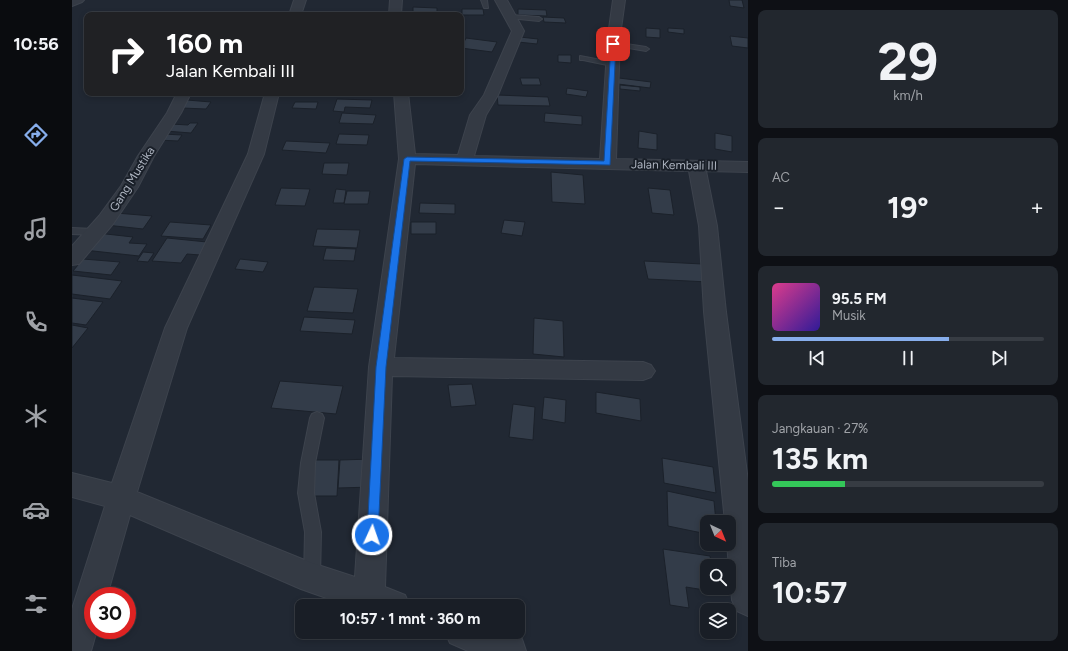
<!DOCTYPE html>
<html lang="id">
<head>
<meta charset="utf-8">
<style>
  :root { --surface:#191e26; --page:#22272e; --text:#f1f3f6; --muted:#9fa2a7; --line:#373c43; --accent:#87aeec }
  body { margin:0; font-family:Figtree,sans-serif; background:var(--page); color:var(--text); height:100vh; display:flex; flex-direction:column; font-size:15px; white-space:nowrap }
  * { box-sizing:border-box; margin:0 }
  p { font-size:13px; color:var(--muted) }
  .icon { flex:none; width:22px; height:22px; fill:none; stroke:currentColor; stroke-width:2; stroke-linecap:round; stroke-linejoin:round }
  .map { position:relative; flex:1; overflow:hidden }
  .drawer { display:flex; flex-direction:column; gap:10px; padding:10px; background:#0e1015; width:320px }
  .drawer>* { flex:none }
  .guide { position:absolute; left:12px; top:12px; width:380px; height:84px; border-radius:8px; box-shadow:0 2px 6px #0003,0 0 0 1px var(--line); background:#202124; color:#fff; overflow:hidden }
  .needle { width:26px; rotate:137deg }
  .tools { position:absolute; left:628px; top:515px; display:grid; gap:8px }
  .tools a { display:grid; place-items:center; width:36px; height:36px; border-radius:8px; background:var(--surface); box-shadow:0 2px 6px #0003,0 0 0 1px var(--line); font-size:20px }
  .speed { position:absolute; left:12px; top:587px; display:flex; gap:8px; font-size:20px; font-weight:700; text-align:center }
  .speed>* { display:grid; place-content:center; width:52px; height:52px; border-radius:50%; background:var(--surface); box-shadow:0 2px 6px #0003,0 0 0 1px var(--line); line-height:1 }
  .speed .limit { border:6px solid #d22; background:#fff; color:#111 }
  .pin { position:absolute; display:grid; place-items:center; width:34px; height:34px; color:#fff; margin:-17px; border-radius:8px; box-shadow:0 2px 6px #0006 }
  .me { position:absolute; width:44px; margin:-22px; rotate:3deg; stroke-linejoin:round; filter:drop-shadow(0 0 3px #0008) }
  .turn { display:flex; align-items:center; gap:14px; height:84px; padding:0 16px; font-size:18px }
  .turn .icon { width:52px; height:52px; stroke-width:2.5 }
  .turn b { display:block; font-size:28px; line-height:34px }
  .big { font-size:30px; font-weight:700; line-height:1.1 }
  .drawer .card { flex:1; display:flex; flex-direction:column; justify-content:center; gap:6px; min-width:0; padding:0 14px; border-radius:8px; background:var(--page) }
  .drawer .dial { align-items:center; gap:0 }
  .dial b { font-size:52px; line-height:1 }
  .song { display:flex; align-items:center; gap:12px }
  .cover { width:48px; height:48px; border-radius:6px; background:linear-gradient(135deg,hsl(330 70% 55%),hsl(250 70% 35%)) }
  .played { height:4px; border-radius:2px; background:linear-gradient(90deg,var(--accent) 65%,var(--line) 65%) }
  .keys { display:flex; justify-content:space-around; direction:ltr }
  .heat { display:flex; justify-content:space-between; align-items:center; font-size:22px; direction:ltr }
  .charge { height:6px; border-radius:3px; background:linear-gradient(90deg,#34c759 27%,var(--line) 0) }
  .trip { position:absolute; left:223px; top:599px; width:230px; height:40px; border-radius:8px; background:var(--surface); box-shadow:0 2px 6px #0003,0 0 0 1px var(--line); font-weight:700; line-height:40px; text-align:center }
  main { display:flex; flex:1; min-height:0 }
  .tab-bar { display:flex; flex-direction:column; width:72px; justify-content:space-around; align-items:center; background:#0a0c0f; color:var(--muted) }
  .tab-bar .icon { width:28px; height:28px }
  .tab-bar .current { color:var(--accent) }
  .tab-bar b { font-size:18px; color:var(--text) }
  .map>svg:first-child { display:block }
  .building { fill:#333c49; stroke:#1b212a }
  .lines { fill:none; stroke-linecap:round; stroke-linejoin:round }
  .service-casing { stroke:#3d434d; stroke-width:2 }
  .minor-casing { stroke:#3d434d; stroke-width:2 }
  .service { fill:#343a44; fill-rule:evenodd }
  .minor { fill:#343a44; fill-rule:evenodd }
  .route { fill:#1a73e8; stroke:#114b97 }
  .labels { text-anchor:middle; stroke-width:4; stroke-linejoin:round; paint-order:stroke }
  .far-street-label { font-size:12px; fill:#aeb5c1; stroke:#191f28 }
</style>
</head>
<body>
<main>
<nav class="tab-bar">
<b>10:56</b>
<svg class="icon current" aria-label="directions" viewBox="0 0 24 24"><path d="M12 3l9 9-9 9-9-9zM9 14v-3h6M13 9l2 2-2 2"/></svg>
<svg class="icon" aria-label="music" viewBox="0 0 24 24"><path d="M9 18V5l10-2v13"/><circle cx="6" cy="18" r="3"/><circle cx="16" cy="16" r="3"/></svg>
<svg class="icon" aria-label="phone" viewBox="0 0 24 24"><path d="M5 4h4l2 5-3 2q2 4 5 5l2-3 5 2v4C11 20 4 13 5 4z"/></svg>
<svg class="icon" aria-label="climate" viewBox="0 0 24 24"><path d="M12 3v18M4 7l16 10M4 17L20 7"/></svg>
<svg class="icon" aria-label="car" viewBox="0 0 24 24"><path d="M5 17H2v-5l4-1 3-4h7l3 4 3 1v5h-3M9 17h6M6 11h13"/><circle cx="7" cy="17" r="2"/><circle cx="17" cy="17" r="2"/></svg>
<svg class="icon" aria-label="filters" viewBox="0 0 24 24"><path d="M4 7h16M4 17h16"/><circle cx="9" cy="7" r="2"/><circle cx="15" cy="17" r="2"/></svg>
</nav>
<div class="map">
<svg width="676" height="651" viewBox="0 0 676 651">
  <rect width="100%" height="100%" fill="#212833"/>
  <path class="building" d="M657 0H670L672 8 658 6Z
    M341 7 365 8V14H341Z
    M390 9H411L412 15H390Z
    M446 9 474 10 475 16 446 15Z
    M471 17 492 18 494 23 472 22Z
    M574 28 588 29V38L574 37Z
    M596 28 612 29V34L596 32Z
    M658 36 676 38V48L660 46Z
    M448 37 466 39 465 44 446 42Z
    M394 38 425 42 420 52 389 48Z
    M486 55H499V63L486 62Z
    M448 78H467L469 85H450Z
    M547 78 579 82 578 88 546 84Z
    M548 85 568 87V91L548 89Z
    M495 88 516 91 514 97 494 94Z
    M119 93H137L135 96 117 95Z
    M425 95 476 97 478 106 426 105Z
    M265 99 300 100 298 108 273 107 272 112 261 111Z
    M115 100 139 102 134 109 110 108Z
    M223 102H246L244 109 220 108Z
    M270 113 304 115 301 124 267 123Z
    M473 113 510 116V125L472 122Z
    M118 123H126L119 133 93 131 99 124 116 125Z
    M567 131 585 134V150L566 148Z
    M643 133 660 136V152L643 149Z
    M91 134 110 135 106 141 86 140Z
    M267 134 297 135 295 145 264 144Z
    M214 141 258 143 254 153 210 150Z
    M252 163H277L275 175 250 174Z
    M479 172 511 175 513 204 480 202Z
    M209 188 238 189 233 206 203 205Z
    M576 188 598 190 602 215 580 213Z
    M264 189 274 190 272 203H261Z
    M275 191H298L296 204H272Z
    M348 203 383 204V214L347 213Z
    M44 213 80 216 71 229 34 225Z
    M432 220 453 222 450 236 429 233Z
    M98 222 139 225 131 239 89 236Z
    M339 222H364V234H339Z
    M245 229 288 230 285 248 241 246Z
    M25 233 61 237 57 243 75 244 67 256 12 250Z
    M95 238 135 242 128 255 115 254 109 263 80 261Z
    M254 248 284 249 282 261 251 260Z
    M71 252 82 253 76 262 65 261Z
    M11 259 48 262 39 275 1 271Z
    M168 259 196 262 191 272 163 269Z
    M572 261 630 264 637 282 576 279Z
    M0 275 50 281 38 299 0 294Z
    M242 287 286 289 281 313 235 311Z
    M0 298 31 302 14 325 0 323Z
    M232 317 283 320 280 334 228 331Z
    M462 318 491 321 492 357 461 354Z
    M0 325 16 328 0 348Z
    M208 381 271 386 264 414 199 408Z
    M400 384 404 405 379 407 376 385Z
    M524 392 568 399 569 421 524 413Z
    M472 397 494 400 493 423 470 419Z
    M441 404 463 407 461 440 437 437Z
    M590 458 641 467 644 493 592 483Z
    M300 459V487L266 488 268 460Z
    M239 460H267L265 496H235Z
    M595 491 642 501 644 522H635V534L596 526Z
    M591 549 638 556 640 566H635V588H644L645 592 614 587 617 608 598 605Z"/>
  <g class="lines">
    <defs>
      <path id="service" d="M409 0H415L416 8H412Z
        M439 15 467 17 470 19 467 21 437 18V16Z
        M541 42 574 47 577 49 574 51 539 45 538 44Z
        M508 56 540 62 544 64 540 66 511 60H508Z
        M0 228 22 229 27 232 22 235 0 234Z
        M245 412 250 414 252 418 243 463 242 493 249 532 248 578 246 584 240 586 234 584 232 578 233 532 226 493 229 463 238 418 240 414Z"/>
      <path id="minor" d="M0 0H12L10 2 0 6Z
        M222 0H234L229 15H217Z
        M318 0H330L329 15H317Z
        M423 0H435L452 31 426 95 414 115 402 156 528 159 536 36 541 0H553L548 36 544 159 676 162V172L634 171 645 226 654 312 676 481V616L665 611 660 600 655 544H657V522H653L632 312 627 226 617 171 343 164 322 358 571 362 579 365 583 371 579 377 571 380 320 376 313 587 333 595 338 606H277L229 589 58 515 35 596H21V630H25L19 651H0V609L33 506 0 497V473L40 483 93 328 176 154 193 93H207L192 154 115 328 65 492 240 563 283 577 297 367 327 159 322 93H336L343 154 386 155 398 115 412 95 440 31Z
        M105 93H119L109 113 82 156 66 187 41 224 7 264 0 265V246L27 216 49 186 66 156 95 113Z
        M373 632H431L450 639 454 651H396L378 643Z"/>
    </defs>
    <use href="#service" class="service-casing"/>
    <use href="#minor" class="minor-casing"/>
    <use href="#service" class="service"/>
    <use href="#minor" class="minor"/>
  </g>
  <path class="route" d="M541 43 544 44 538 165 338 161 314 367 306 535 305 539 300 541 296 539 295 535 304 367 332 159 335 157 532 161 539 44Z"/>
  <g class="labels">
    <g class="far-street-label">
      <text transform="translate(602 165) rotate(1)" y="4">Jalan Kembali III</text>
      <text transform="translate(60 179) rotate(-58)" y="4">Gang Mustika</text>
    </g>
  </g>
</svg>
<div class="tools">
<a><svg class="needle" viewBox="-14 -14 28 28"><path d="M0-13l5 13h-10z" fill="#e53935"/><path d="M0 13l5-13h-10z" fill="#9fa2a7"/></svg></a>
<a><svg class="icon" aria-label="search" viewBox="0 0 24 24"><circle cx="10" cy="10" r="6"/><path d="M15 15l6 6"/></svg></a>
<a><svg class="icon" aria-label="layers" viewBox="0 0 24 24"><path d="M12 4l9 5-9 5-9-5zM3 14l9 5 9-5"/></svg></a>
</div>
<div class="speed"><div class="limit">30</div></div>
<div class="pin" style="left:541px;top:44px;background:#d93025"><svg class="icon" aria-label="arrive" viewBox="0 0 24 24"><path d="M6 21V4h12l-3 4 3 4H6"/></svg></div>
<svg class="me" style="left:300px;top:535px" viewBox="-20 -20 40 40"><circle r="17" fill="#1a73e8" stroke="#fff" stroke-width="3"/><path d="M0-11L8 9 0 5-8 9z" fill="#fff"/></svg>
<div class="trip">10:57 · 1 mnt · 360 m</div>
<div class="guide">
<div class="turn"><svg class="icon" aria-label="right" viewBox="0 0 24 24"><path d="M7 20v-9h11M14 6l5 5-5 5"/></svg><div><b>160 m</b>Jalan Kembali III</div></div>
</div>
</div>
<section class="drawer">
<div class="card dial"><b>29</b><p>km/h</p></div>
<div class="card"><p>AC</p>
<div class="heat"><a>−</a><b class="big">19°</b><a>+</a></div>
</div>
<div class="card">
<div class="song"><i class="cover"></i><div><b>95.5 FM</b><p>Musik</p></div></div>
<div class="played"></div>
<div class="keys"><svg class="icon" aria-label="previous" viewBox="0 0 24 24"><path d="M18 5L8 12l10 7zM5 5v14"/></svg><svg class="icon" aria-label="pause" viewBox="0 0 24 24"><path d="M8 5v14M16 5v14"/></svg><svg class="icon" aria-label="next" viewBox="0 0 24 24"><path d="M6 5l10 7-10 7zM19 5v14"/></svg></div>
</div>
<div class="card"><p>Jangkauan · 27%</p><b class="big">135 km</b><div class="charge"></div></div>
<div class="card"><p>Tiba</p><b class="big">10:57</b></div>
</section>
</main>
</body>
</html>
